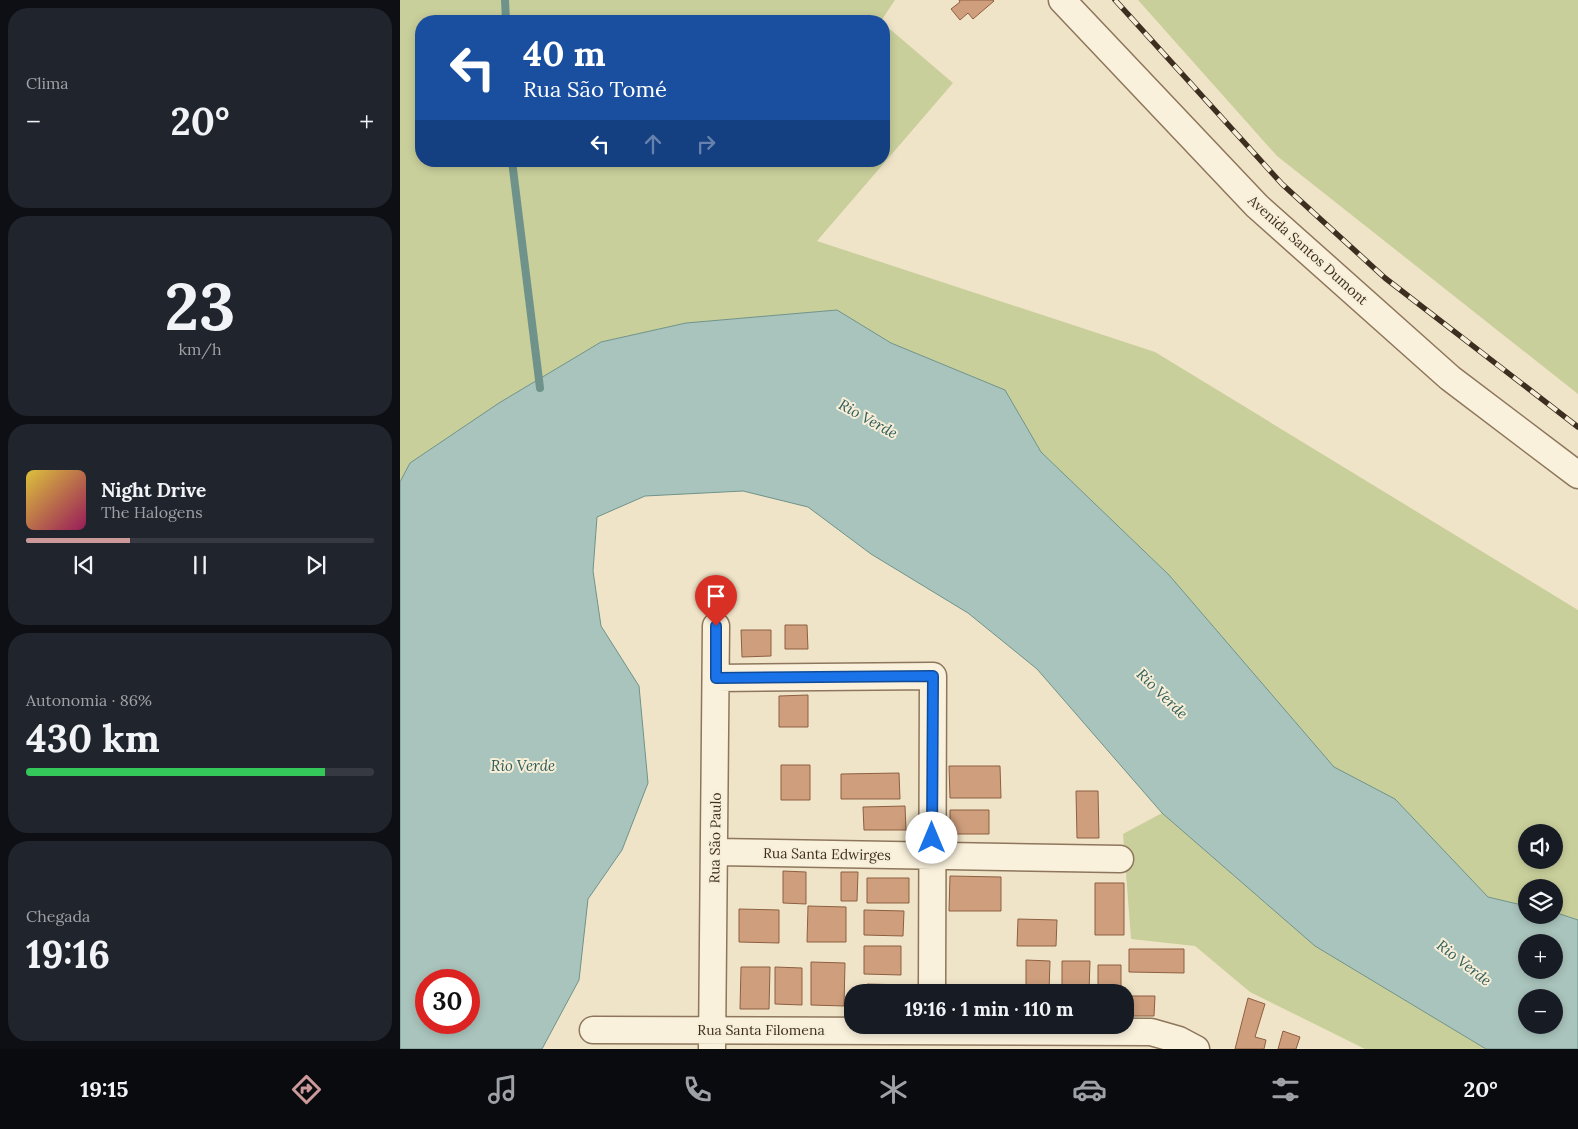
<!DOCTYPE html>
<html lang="pt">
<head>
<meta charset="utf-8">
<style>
  :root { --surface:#171b24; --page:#20242c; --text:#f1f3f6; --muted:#9ea1a6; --line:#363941; --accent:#cc999b }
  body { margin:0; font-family:Lora,serif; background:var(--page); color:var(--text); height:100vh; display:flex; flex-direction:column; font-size:19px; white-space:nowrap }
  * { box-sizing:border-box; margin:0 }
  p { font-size:16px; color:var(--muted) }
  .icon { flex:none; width:28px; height:28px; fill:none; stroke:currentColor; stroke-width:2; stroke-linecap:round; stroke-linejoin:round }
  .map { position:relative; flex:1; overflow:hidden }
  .details { display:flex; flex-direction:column; gap:8px; padding:8px; background:#0d0f14; width:400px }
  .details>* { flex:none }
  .top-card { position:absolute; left:15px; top:15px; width:475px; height:152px; border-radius:20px; box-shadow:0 2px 8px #0003; background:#1a4fa0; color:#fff; overflow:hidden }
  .buttons { position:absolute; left:1118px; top:824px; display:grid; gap:10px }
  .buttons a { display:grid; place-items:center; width:45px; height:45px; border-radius:50%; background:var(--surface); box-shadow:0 2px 8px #0003; font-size:25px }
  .speed { position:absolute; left:15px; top:969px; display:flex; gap:10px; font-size:25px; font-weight:700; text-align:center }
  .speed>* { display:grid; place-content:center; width:65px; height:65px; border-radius:50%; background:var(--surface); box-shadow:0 2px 8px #0003; line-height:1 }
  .speed .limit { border:8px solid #d22; background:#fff; color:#111 }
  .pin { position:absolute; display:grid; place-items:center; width:42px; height:42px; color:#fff; margin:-51px -21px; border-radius:50% 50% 50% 0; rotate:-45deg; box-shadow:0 0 5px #0007 }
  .pin .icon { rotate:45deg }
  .me { position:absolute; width:55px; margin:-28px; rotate:0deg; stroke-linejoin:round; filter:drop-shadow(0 0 4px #0008) }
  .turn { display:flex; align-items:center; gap:18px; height:105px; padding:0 25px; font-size:22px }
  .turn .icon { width:65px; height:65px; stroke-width:2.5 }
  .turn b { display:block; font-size:35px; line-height:42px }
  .lanes { display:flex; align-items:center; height:48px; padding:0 25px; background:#0003; justify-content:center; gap:25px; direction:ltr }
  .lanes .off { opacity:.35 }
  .big { font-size:38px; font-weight:700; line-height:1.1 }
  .details .tile { flex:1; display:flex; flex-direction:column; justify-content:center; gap:8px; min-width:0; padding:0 18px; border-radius:20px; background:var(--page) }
  .details .dial { align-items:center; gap:0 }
  .dial b { font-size:65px; line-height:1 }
  .song { display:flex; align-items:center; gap:15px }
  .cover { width:60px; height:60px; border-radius:8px; background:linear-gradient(135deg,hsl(50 70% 55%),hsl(330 70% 35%)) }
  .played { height:5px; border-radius:2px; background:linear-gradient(90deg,var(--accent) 30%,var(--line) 30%) }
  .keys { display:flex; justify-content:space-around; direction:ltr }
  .heat { display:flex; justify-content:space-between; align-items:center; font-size:28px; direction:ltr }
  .charge { height:8px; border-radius:4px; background:linear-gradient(90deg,#34c759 86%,var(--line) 0) }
  .trip { position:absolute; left:444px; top:984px; width:290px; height:50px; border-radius:20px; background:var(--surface); box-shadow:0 2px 8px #0003; font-weight:700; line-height:50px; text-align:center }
  .tabs { display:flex; height:80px; justify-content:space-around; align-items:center; background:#090b0e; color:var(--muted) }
  .tabs .icon { width:35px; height:35px }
  .tabs .current { color:var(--accent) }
  .tabs b { font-size:22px; color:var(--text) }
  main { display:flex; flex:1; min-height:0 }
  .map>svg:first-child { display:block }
  .green { fill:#c9cf9b; fill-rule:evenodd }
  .water { fill:#a9c4bc; stroke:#6f938a; fill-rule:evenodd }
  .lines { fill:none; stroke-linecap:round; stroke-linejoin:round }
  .stream { stroke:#6f938a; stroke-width:8 }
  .building { fill:#cf9f7d; stroke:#8d5f41 }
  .minor-casing { stroke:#8d765c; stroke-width:29 }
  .minor { stroke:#faf1dc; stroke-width:26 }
  .rail-casing { stroke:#3d2e20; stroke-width:5.5 }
  .rail { stroke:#f7eed8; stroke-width:4; stroke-dasharray:11; stroke-linecap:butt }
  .route-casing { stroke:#114b97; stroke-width:12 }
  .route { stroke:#1a73e8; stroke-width:9 }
  .labels { text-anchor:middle; stroke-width:4; stroke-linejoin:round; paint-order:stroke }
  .street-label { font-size:14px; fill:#3d2e20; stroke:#f7eed8 }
  .water-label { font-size:15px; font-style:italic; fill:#2f5d5a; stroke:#f7eed8 }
</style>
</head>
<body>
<main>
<section class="details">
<div class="tile"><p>Clima</p>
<div class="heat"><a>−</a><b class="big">20°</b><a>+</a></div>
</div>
<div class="tile dial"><b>23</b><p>km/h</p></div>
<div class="tile">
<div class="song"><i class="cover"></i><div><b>Night Drive</b><p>The Halogens</p></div></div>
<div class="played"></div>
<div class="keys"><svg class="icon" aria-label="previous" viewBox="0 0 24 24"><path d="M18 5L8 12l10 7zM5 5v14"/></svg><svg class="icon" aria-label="pause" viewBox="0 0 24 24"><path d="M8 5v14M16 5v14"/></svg><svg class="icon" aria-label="next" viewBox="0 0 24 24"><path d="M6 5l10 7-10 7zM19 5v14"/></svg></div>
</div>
<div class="tile"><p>Autonomia · 86%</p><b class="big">430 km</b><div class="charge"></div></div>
<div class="tile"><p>Chegada</p><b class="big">19:16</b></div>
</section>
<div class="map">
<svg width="1178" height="1049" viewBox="0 0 1178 1049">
  <rect width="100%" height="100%" fill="#f0e4c8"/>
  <path class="green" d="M0 0H495L481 21H21V161H484V24L553 83 417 241 755 352 1178 610V920L1154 912V888H1126V906L1088 897 995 799 934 767 769 575 641 452 605 390 491 343 437 310 286 323 201 342 99 403 10 463 0 482ZM1126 832H1154V860H1126Z
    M738 0H1178V394L877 156Z
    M762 813 915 946 1086 1049H965L850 992 795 946 731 939 723 834Z"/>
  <path class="water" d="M437 310 491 343 605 390 641 452 769 575 934 767 995 799 1088 897 1126 906V915H1154V912L1178 920V1049H1086L915 946 762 813 637 669 568 613 471 554 408 507 343 491 245 496 197 517 193 571 201 626 239 686 248 783 222 850 188 899 179 980 142 1049H0V482L10 463 99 403 201 342 286 323ZM1126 942H1154V970H1126ZM26 980H69V1022H26ZM1126 998H1154V1025H1126Z"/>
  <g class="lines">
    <path class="stream" d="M105 0 106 21
      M112 161 140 388"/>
  </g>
  <path class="building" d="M559 0H593L594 1 573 19 568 13 560 20 551 9 560 2Z
    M385 625H407L408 649H385Z
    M341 630H371V656L342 657Z
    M408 695V727H379V696Z
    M381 765H410V800H381Z
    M549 766H600L601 798H550Z
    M499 773 500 799H441V774Z
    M676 791H698L699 838H677Z
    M505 806 506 830H464L463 807Z
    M550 810H589V834H550Z
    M383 871 406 872V904L383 903Z
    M441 872H458L457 901H441Z
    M550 876 601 877V911H549Z
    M467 878H509V903H467Z
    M695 883H724V935H695Z
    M408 906 446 907V942H407Z
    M339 909 379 910V943L339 942Z
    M464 910 504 911 503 936 464 935Z
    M618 919 657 920 656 946H617Z
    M464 946H501V975L464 974Z
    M729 949H784V973L729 972Z
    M626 960 650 961 649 992H626Z
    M662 961H690L689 992H662Z
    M411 962 445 963 444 1006 411 1005Z
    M698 965H721V992H698Z
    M341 967H370L369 1009H340Z
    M375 967 402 968V1005L375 1004Z
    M467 984 506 985V992H467Z
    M561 985 607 986V992H560Z
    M728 996H755L754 1016H728Z
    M848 998 865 1004 855 1037 866 1040 864 1049H835Z
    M883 1031 900 1037 896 1049H878Z"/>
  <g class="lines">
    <defs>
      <path id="minor" d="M662 0 857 206 1050 378 1178 475
        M316 678 533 676 532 992
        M315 852 720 859
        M193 1030 751 1032 779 1040 796 1049
        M312 1049 316 626"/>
    </defs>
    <use href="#minor" class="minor-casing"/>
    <use href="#minor" class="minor"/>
    <defs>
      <path id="rail" d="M715 0 882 184 985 278 1178 427"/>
    </defs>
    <use href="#rail" class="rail-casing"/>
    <use href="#rail" class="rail"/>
  </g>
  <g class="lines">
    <defs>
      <path id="route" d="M316 626V678L533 676 532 838"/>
    </defs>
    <use href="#route" class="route-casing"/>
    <use href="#route" class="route"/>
  </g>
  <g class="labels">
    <g class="street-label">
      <text transform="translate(908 250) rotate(42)" y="5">Avenida Santos Dumont</text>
      <text transform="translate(315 838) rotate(-89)" y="5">Rua São Paulo</text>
      <text transform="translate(427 854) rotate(1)" y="5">Rua Santa Edwirges</text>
      <text x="361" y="1035">Rua Santa Filomena</text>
    </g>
    <g class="water-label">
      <text transform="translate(468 419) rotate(29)" y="5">Rio Verde</text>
      <text transform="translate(762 694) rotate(44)" y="5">Rio Verde</text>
      <text x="123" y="771">Rio Verde</text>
      <text transform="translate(1064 963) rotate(38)" y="5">Rio Verde</text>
    </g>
  </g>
</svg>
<div class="buttons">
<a><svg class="icon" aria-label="sound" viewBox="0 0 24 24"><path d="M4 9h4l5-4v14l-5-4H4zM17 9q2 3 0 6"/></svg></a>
<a><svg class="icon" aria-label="layers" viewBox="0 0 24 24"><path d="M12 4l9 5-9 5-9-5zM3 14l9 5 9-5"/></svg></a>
<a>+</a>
<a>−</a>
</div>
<div class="speed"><div class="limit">30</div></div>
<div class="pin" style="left:316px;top:626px;background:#d93025"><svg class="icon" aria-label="arrive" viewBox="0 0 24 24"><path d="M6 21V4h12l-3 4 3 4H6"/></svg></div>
<svg class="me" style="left:532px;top:838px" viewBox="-20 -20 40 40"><circle r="19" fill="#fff"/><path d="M0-13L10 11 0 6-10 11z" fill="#1a73e8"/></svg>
<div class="trip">19:16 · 1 min · 110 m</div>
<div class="top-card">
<div class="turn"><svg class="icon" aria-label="left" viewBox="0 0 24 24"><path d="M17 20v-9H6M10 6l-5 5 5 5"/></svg><div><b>40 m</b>Rua São Tomé</div></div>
<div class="lanes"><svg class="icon" aria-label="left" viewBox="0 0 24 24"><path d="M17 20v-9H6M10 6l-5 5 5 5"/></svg><svg class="icon off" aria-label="ahead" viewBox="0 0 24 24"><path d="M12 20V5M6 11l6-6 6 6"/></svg><svg class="icon off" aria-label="right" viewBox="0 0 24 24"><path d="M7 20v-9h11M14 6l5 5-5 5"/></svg></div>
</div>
</div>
</main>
<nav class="tabs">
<b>19:15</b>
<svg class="icon current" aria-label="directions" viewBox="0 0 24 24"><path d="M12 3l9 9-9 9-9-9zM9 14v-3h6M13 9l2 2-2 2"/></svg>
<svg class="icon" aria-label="music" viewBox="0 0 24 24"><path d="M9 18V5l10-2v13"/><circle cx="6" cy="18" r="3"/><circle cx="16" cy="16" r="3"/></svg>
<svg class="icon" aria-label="phone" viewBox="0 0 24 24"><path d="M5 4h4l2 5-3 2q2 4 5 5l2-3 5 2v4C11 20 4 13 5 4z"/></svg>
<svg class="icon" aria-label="climate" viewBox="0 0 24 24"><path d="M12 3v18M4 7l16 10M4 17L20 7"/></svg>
<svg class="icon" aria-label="car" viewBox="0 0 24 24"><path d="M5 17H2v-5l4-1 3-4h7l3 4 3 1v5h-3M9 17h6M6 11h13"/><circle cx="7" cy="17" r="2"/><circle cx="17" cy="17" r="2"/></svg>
<svg class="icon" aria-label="filters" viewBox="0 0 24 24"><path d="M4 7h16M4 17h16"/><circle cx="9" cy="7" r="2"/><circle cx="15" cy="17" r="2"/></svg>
<b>20°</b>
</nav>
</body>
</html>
